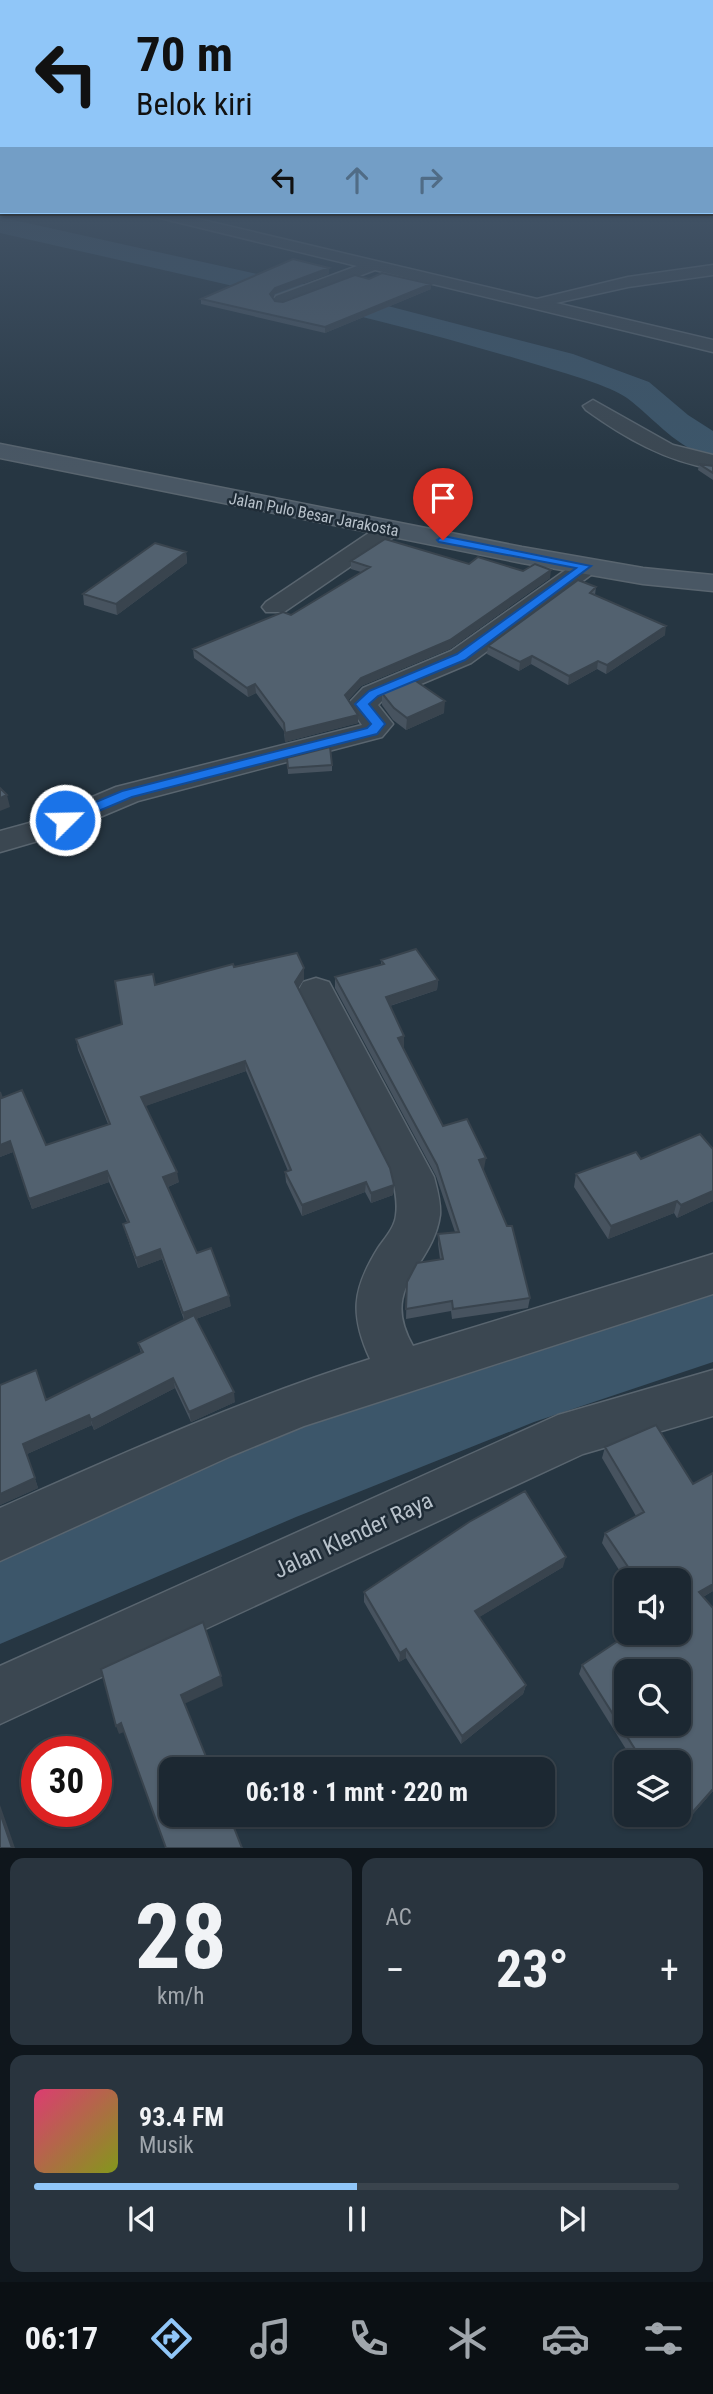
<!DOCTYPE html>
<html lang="id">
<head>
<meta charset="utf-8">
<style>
  :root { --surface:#1c2832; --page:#29343e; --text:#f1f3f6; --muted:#a0a6ac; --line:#3a444d; --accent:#90c6f8 }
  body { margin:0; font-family:"Roboto Condensed",sans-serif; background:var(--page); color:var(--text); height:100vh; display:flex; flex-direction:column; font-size:26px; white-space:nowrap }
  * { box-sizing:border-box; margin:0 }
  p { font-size:23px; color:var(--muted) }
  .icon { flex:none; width:38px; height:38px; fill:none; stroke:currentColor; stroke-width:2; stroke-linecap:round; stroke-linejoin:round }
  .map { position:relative; height:1848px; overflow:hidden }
  .panel { display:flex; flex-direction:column; gap:10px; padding:10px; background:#0f161c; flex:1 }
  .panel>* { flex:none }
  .hud { position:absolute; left:0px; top:0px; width:714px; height:214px; box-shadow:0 2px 5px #0004,0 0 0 2px var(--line); background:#90c6f8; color:#111; overflow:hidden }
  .fabs { position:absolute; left:614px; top:1568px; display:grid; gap:14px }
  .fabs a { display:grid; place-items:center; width:77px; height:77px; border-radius:14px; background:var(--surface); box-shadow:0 2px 5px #0004,0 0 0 2px var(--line); font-size:35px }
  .speed { position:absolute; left:21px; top:1736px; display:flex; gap:14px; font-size:35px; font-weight:700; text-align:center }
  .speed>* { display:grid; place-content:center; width:91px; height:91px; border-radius:50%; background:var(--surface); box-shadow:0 2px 5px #0004,0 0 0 2px var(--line); line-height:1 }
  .speed .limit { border:10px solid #d22; background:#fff; color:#111 }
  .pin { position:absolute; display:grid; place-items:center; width:60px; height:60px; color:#fff; margin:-72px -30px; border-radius:50% 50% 50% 0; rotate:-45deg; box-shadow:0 0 7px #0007 }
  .pin .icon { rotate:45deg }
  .me { position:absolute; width:77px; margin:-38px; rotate:67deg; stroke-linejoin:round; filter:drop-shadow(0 0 5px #0008) }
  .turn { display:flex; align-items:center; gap:24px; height:147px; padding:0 21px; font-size:32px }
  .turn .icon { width:91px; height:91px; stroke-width:2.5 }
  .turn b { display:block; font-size:49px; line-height:60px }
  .lanes { display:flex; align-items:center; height:66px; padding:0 21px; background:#0003; justify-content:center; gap:35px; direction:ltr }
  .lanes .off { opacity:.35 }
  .big { font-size:52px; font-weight:700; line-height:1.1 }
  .panel .widget { flex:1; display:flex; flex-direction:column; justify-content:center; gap:10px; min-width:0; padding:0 24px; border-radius:14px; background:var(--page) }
  .panel .dial { align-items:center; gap:0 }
  .dial b { font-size:91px; line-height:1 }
  .song { display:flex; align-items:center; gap:21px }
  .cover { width:84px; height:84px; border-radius:10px; background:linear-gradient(135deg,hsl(340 70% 55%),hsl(70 70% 35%)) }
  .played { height:7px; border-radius:4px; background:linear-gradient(90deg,var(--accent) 50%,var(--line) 50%) }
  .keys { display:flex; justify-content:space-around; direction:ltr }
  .heat { display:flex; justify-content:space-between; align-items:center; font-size:38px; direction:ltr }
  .panel .tiles { flex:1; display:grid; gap:10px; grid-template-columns:1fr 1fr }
  .widget:last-child { grid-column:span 2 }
  .trip { position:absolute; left:159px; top:1757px; width:396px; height:70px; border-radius:14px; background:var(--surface); box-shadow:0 2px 5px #0004,0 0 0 2px var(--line); font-weight:700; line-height:70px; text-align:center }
  .tabs { display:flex; height:112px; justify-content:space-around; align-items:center; background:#0b1014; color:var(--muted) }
  .tabs .icon { width:49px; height:49px }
  .tabs .on { color:var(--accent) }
  .tabs b { font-size:32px; color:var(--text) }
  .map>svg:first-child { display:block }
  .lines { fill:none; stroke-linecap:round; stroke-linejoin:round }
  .river { fill:#3c566a; fill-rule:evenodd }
  .street-casing { stroke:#59656f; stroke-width:3 }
  .secondary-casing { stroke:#59656f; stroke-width:3 }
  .street { fill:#3b4751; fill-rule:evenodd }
  .secondary { fill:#495764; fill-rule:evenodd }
  .wall { fill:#47535f }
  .shaded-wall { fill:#39444e }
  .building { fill:#52616f; stroke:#39444e; stroke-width:2; fill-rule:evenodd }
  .route { fill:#1a73e8; stroke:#114b97; stroke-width:2 }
  .labels { text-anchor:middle; stroke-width:5; stroke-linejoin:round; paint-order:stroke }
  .far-street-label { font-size:16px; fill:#b8c2cb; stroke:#1f2c37 }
  .near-street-label { font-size:23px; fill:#b8c2cb; stroke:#1f2c37 }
</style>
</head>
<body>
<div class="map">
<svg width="713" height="1848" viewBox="0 0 713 1848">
  <rect width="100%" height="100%" fill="#263642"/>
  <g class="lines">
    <path class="river" d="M0 217 311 286 573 354 649 382 688 415 713 431V458C677 449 655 419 627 398 610 386 568 374 548 368 368 313 183 275 0 233Z
      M713 1288V1362L534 1422 296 1517 0 1644V1548L278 1436 530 1344Z"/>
    <defs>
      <path id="street" d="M150 213H173L537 299 628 277 713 265V275L628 287 556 303 713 340V352L375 270 282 305 276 304 273 300 276 296 357 266 152 216Z
        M593 400 673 445 713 455V469C665 461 625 438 586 410L583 406Z
        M390 522 398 524 402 529 398 534 284 612H266L262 607 266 602 382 524Z
        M586 560 595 562 598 567 595 572 471 663 383 700 378 705 393 724 382 737 138 801 55 836 0 852V831L33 822 116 787 362 725 348 704 363 688 451 651 577 562Z
        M316 978 329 982 434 1177C437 1189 441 1202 440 1215 433 1268 378 1285 413 1346L713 1254V1294L304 1426 231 1456 0 1561V1508C122 1454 243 1399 370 1359 350 1315 352 1290 378 1248 385 1238 395 1227 396 1215 398 1202 395 1189 392 1177L298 991 303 982Z
        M713 1370V1416L583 1454 0 1724V1666L558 1415Z"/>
      <path id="secondary" d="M0 444 522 547 643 568 713 575V591L643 584 522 563 0 458Z"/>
    </defs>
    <use href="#street" class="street-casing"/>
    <use href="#secondary" class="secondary-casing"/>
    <use href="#street" class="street"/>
    <use href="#secondary" class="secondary"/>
  </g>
  <path class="wall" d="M329 274 275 294 272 297 275 301 283 302 369 279 431 289 325 333 201 304V299Z
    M699 464 713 466V480L698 470Z
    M186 552 187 563 117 615 84 605 83 594Z
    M351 561 469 564 523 571 550 578 450 649 361 686 348 700 358 723 285 742 284 731 256 693 248 697 194 658 193 649 291 615 361 572 351 569Z
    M596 587 595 595 665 635 606 674 597 669 568 685 531 664 519 671 487 654 488 646Z
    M382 693 444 713 406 730 393 720 382 705Z
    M287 758 332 765V771L288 774Z
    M381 960 438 980 437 990 390 1006 404 1047H403L443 1126 484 1169H483L530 1298 528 1308 452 1319 451 1311 406 1319 407 1282 440 1259 438 1244V1234L455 1232 436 1176 335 988V977L381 965Z
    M234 967 304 979 298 988 394 1185 393 1195 371 1203 365 1192 302 1216 286 1182 285 1172 288 1171 246 1071 145 1106 179 1182 168 1187 197 1253 231 1306 196 1319 235 1402 191 1422 175 1388 94 1430 92 1425 27 1454 38 1488 0 1505V1385L46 1400 141 1353 138 1343 184 1320 162 1259 138 1268 126 1234 123 1224 127 1222 109 1182 32 1209 13 1152 0 1157V1092L2 1098 46 1145 108 1124 78 1050 76 1039 122 1024 155 985Z
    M713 1149V1201L677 1218 674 1213 608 1239 574 1187 576 1174 641 1159Z
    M605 1447 693 1484 713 1473V1591L703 1597 713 1608V1791L685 1823 678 1815H679V1762H634L579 1674 582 1665 679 1633V1580L626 1581 602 1543 605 1533 636 1516 602 1458Z
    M563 1567 479 1617 526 1685 523 1694 461 1744 406 1658 399 1662 364 1602V1592Z"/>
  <path class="shaded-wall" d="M329 268V274L275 294 270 300V294L275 288Z
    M431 284V289L325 333V327Z
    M186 552 187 563 117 615 116 604Z
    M551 570 550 578 450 649 361 686 345 704V695L361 678Z
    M666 626 665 635 606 674 607 665Z
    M532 656 531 664 519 671 520 662Z
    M598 661 597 669 568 685 569 676Z
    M255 684 256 693 248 697 247 688Z
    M445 701 444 713 406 730 407 718Z
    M358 715V723L285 742V733Z
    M7 795 10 807 0 811V798Z
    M304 968V979L296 992 295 982Z
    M438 980 437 990 386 1007V997Z
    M404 1036V1047L398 1049V1038Z
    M245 1061 246 1071 143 1107 141 1097Z
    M10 1141 13 1152 0 1157V1145Z
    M486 1158 484 1169 478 1170 479 1160Z
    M107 1171 109 1182 32 1209 29 1199Z
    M177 1172 179 1182 165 1188 163 1177Z
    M366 1182 365 1192 302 1216V1205Z
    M394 1185 393 1195 371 1203V1193Z
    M713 1191V1201L677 1218 681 1205Z
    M677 1201 674 1213 608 1239 611 1226Z
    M160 1249 162 1259 138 1268 136 1258Z
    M229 1296 231 1306 185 1323 183 1313Z
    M173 1378 175 1388 94 1430 91 1420Z
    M234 1392 235 1402 191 1422 189 1412Z
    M89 1415 92 1425 27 1454 38 1488 0 1505V1494L23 1444Z
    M566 1557 563 1567 473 1621 475 1611Z
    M713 1584V1591L694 1602 699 1592Z
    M406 1649V1658L399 1662 400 1653Z
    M221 1676 223 1686 184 1704 181 1695Z
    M526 1685 523 1694 461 1744 462 1736Z
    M121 1723 124 1732 119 1734 116 1726Z
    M713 1789V1791L685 1823 690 1815Z
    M0 1805 15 1848H12L0 1813Z"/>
  <path class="building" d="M293 259 329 268 275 288 270 294 275 301 283 302 355 275 369 279 382 273 431 284 325 327 201 299Z
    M699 464 713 466V473Z
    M385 539 469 564 478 557 523 571 535 564 551 570 450 640 361 678 345 695 358 715 285 733 284 723 255 684 247 688 193 649 283 612 291 615 370 567 351 561Z
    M155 543 186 552 116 604 83 594Z
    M578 580 596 587 590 593 666 626 607 665 598 661 569 676 532 656 520 662 488 646Z
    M413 679 445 701 407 718 394 708 382 693 385 690Z
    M330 747 332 765 288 768 287 758Z
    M0 788 7 795 0 798Z
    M416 949 438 980 386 997 404 1036 398 1038 443 1126 467 1119 486 1158 479 1160 507 1226H512L530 1298 453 1309 452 1301 406 1309 407 1282 417 1263 443 1259 438 1234 459 1232 437 1165 335 977 384 964 381 960Z
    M297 953 304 968 295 982 390 1168 394 1185 371 1193 366 1182 302 1205 285 1172 291 1170 245 1061 141 1097 177 1172 163 1177 197 1253 211 1248 229 1296 183 1313 160 1249 136 1258 123 1224 129 1222 107 1171 29 1199 10 1141 0 1145V1092L2 1098 22 1090 46 1145 110 1124 76 1039 122 1024 115 981 153 974 155 985 233 964 234 967Z
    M700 1134 713 1149V1191L681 1205 677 1201 611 1226 576 1174 636 1152 641 1159Z
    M194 1315 234 1392 189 1412 173 1378 91 1420 89 1415 23 1444 35 1478 0 1494V1385L36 1370 46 1400 143 1352 138 1343Z
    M656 1425 693 1484 713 1473V1584L699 1592 713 1608V1789L690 1815 679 1802V1762H645L640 1757 582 1665 630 1633H679V1580H637L605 1533 644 1512 605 1447ZM626 1671H679V1724H626Z
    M525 1491 566 1557 475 1611 526 1685 462 1736 406 1649 400 1653 364 1592 469 1522Z
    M203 1622 221 1676 181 1695 211 1769H172V1815H229L242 1848H166L121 1723 116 1726 101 1669Z
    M0 1813 12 1848H0Z"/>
  <linearGradient id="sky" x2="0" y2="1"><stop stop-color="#151e24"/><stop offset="0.45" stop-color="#415265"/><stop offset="1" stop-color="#415265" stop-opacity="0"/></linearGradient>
  <rect width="713" height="471" fill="url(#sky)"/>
  <path class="route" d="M443 536 591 566 465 660 378 696 369 704 385 724 377 734 132 797 70 823H60V817L122 791 367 728 371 724 355 704 369 691 457 654 576 568 439 542 437 540Z"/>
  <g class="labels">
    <g class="far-street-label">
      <text transform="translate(314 514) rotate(11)" y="6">Jalan Pulo Besar Jarakosta</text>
    </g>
    <g class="near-street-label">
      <text transform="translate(353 1535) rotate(-25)" y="8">Jalan Klender Raya</text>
    </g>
  </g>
</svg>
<div class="fabs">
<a><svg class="icon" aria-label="sound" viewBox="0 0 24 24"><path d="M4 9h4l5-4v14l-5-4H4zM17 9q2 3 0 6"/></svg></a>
<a><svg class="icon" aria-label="search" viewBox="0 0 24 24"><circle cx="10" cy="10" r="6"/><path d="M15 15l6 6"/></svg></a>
<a><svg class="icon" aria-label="layers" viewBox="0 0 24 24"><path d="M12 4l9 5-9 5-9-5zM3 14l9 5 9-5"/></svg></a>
</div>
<div class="speed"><div class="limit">30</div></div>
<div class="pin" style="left:443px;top:540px;background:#d93025"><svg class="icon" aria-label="arrive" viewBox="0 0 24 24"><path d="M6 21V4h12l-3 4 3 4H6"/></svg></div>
<svg class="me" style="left:65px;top:820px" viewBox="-20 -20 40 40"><circle r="17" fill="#1a73e8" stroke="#fff" stroke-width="3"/><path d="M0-11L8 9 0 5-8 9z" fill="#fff"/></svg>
<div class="trip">06:18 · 1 mnt · 220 m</div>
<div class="hud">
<div class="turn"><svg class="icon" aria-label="left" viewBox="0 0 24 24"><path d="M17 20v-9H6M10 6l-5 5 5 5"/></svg><div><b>70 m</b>Belok kiri</div></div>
<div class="lanes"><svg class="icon" aria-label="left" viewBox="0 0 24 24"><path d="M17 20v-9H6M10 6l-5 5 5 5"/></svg><svg class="icon off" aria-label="ahead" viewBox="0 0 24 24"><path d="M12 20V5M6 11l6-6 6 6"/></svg><svg class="icon off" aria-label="right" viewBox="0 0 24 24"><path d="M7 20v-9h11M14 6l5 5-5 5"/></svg></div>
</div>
</div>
<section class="panel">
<div class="tiles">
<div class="widget dial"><b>28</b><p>km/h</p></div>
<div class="widget"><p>AC</p>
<div class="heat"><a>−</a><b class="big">23°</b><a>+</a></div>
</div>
<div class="widget">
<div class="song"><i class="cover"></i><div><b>93.4 FM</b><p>Musik</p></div></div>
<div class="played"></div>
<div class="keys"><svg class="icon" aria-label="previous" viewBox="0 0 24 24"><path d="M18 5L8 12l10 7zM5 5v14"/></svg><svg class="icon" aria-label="pause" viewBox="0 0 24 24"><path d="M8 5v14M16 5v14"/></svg><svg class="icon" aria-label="next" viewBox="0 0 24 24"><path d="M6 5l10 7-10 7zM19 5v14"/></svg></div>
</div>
</div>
</section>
<nav class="tabs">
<b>06:17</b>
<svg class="icon on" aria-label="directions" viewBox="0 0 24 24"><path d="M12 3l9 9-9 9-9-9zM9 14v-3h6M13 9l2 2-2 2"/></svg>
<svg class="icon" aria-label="music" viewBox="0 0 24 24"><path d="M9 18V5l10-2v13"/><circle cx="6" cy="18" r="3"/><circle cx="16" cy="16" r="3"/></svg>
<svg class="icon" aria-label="phone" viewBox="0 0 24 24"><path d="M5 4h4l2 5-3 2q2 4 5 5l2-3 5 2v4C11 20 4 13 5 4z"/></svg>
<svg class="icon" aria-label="climate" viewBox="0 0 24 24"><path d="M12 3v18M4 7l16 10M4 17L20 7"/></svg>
<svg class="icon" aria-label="car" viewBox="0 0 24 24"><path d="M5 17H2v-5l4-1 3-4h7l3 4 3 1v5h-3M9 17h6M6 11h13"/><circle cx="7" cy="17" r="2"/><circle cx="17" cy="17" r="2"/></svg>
<svg class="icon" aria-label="filters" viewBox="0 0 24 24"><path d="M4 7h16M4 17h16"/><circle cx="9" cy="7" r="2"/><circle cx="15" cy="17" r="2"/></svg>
</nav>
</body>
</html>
